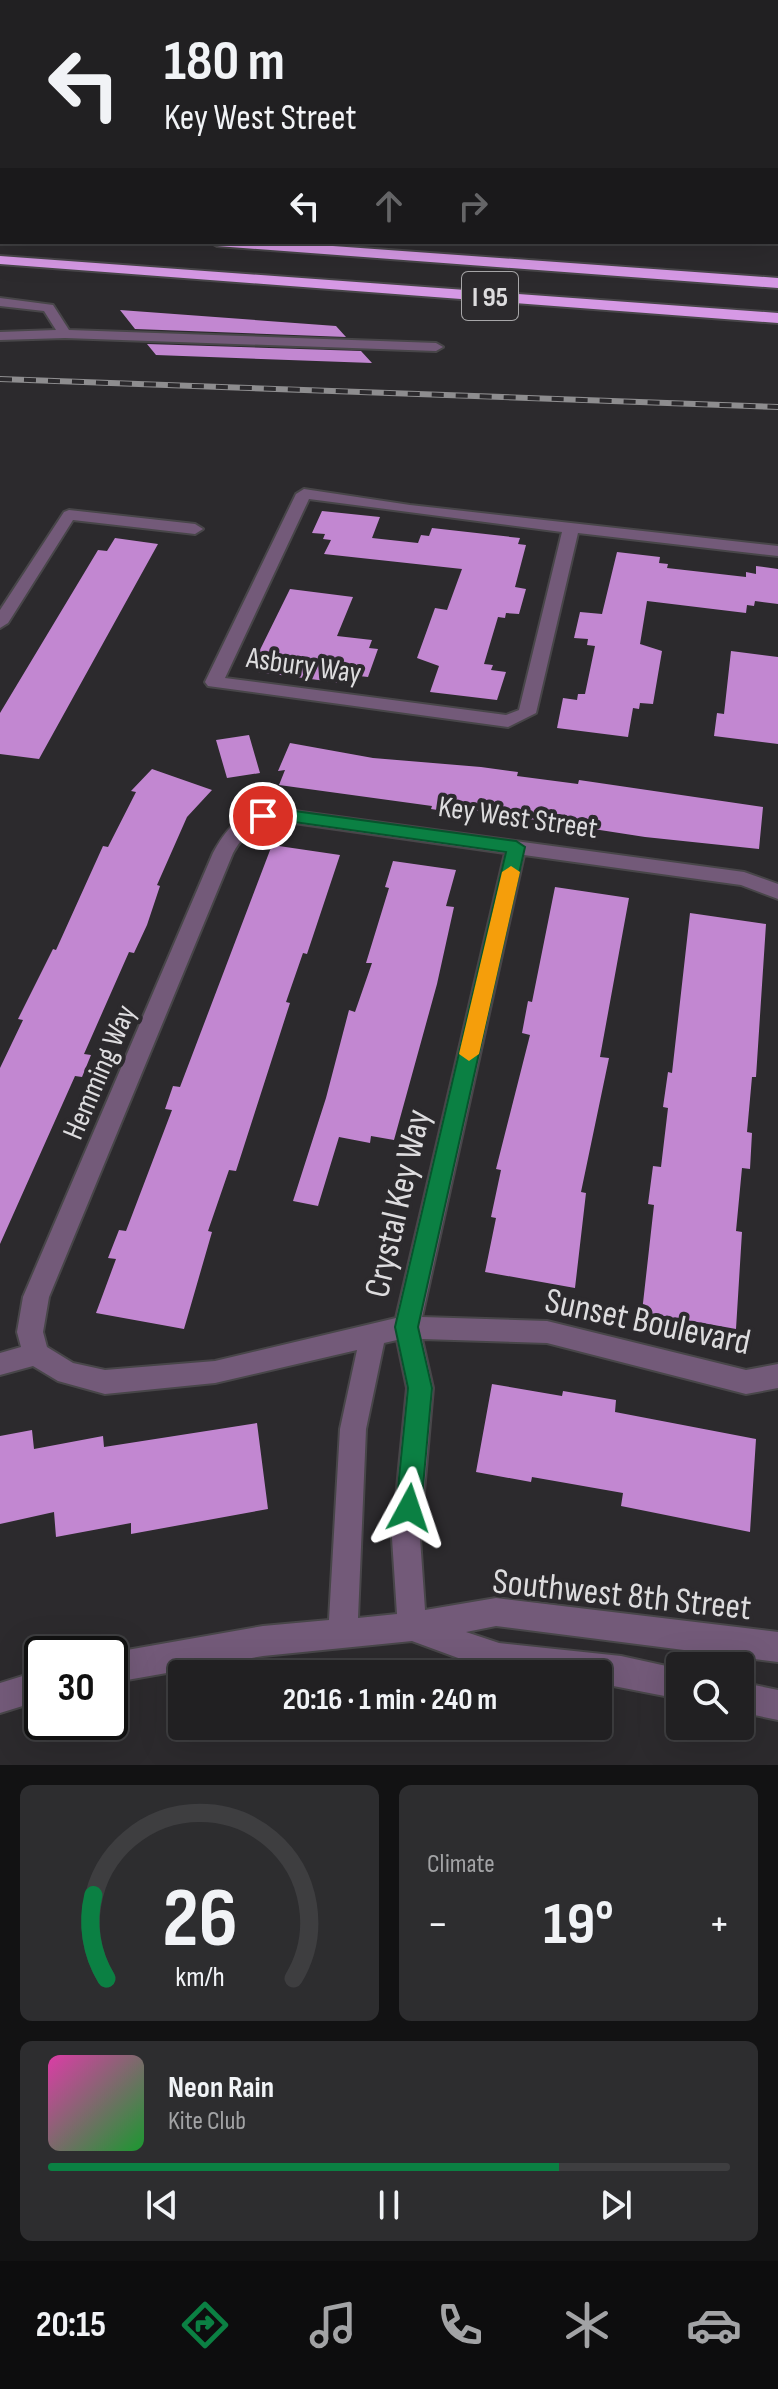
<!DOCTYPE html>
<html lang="en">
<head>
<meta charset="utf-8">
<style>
  :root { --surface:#212022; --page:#2d2d2f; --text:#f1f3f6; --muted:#a2a3a5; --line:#3e3e40; --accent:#0b8043 }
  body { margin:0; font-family:"Sofia Sans Condensed",sans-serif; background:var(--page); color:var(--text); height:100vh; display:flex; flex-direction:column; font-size:30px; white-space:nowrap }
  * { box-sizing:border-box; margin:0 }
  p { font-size:26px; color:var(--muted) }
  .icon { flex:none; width:44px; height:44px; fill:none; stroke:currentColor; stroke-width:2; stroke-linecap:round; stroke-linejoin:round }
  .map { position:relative; height:1765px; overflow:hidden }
  .drawer { display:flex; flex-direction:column; gap:20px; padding:20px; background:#121213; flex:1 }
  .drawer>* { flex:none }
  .banner { position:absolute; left:0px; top:0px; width:778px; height:244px; box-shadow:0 8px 32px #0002,0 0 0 2px var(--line); background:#212022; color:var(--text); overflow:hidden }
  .tools { position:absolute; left:666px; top:1652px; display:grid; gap:16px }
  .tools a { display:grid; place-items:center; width:88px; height:88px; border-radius:8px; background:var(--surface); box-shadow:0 8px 32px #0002,0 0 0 2px var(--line); font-size:40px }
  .speed { position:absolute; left:24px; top:1636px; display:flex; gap:16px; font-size:40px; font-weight:700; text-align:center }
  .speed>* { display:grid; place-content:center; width:104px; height:104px; border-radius:50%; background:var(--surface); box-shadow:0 8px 32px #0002,0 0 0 2px var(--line); line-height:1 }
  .speed .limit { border:4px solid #111; border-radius:12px; background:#fff; color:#111 }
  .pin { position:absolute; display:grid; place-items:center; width:68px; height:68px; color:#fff; margin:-34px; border:4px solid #fff; border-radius:50%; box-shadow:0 2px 8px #0007 }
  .me { position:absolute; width:88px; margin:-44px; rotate:5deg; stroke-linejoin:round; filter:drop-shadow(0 0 6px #0008) }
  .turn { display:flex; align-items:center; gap:28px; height:168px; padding:0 32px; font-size:36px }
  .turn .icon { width:104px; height:104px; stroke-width:2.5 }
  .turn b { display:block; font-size:56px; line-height:68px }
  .lanes { display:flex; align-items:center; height:76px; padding:0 32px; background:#0003; justify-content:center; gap:40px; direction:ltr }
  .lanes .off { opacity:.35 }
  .big { font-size:60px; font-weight:700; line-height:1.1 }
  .drawer .tile { flex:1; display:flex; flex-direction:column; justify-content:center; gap:12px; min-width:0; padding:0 28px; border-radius:12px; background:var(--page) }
  .drawer .dial { align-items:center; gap:0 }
  .dial svg { height:208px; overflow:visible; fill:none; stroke:var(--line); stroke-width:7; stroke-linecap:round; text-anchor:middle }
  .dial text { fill:var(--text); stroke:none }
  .song { display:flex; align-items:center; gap:24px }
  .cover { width:96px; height:96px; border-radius:12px; background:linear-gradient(135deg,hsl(320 70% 55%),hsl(130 70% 35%)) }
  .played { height:8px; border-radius:4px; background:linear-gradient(90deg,var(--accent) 75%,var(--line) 75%) }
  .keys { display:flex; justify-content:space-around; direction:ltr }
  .heat { display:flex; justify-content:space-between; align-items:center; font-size:44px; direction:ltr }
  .drawer .tiles { flex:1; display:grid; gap:20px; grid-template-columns:1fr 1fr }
  .tile:last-child { grid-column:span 2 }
  .trip { position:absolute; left:168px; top:1660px; width:444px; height:80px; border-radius:8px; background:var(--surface); box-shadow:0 8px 32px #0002,0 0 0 2px var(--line); font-weight:700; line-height:80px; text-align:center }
  .tabs { display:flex; height:128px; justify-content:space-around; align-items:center; background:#0d0d0e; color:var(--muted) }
  .tabs .icon { width:56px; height:56px }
  .tabs .selected { color:var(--accent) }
  .tabs b { font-size:36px; color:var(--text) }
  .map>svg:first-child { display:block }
  .building { fill:#c287d1 }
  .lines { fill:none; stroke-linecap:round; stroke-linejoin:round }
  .minor-casing { stroke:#484649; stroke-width:4 }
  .highway-casing { stroke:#484649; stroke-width:4 }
  .minor { fill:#735a79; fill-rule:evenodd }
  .highway { fill:#d699e5; fill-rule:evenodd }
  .rail-casing { stroke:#8e8d8f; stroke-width:6 }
  .rail { stroke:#2c2a2d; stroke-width:4; stroke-dasharray:12; stroke-linecap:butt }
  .route { fill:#0b8043; stroke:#07532c; stroke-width:2 }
  .slow { fill:#f59e0b }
  .labels { text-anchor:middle; stroke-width:8; stroke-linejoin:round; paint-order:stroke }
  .shield { fill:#2c2a2d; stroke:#a8a7a9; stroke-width:2 }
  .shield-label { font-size:28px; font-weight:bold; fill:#dddcde }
  .street-label { font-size:30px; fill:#dddcde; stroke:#2c2a2d }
  .near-street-label { font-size:36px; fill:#dddcde; stroke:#2c2a2d }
</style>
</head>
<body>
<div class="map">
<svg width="778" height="1765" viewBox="0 0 778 1765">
  <rect width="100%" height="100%" fill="#2c2a2d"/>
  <path class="building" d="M120 310 336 326 346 337 135 329Z
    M147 344 361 351 372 363 156 355Z
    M322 511 380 517 372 538 418 543 421 535 429 536 432 528 520 538 518 544 526 545 515 587 526 589 519 614 506 613 505 618 498 617 484 664 493 665 491 670 506 672 497 700 430 692 439 666 417 658 435 608 447 610 462 569 324 554 331 540 323 539 325 534 312 533Z
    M115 538 158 544 39 759 0 754V713L98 550 107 551Z
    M617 552 660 557 659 563 668 564 667 568 746 577V572L756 574V566L778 569V604L755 601 754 606 747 605 746 613 647 601 640 644 662 651 653 704 640 703 639 709 633 708 628 737 557 728 563 698 577 700 578 694H585L595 646 587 645 588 639 574 638 580 612 602 614Z
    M290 589 353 597 337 636 372 640 369 648 378 649 368 677 359 676 356 685 258 672 262 663 254 662Z
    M731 651 778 657V744L714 736 717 713 724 714Z
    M249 735 260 773 227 778 216 740Z
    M290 743 373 758 481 767 518 772 517 776 578 784 579 780 763 807 759 849 645 837 459 808 457 813 431 809 432 806 279 785 285 770 278 771Z
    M152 769 212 790 187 817 157 885 160 886 147 925 134 953 129 952 84 1054 91 1055 82 1077 75 1076 0 1244V1068L23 1020 18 1019 53 949 56 950 103 846 108 847 136 792 131 791Z
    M272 845 340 855 307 954 303 953 286 1002 290 1003 236 1171 229 1170 208 1231 212 1232 184 1329 96 1313 116 1259 108 1258 119 1230 126 1231 172 1110 165 1109 173 1086 180 1087Z
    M393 861 456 870 446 906 454 907 437 984 394 1140 371 1136 370 1143 339 1137 318 1206 293 1201 326 1098 349 1010 355 1012 372 963H366L389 888 385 887Z
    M555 887 629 898 600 1057 609 1058 581 1192 586 1193 575 1288 485 1272 496 1218 491 1217 501 1170 496 1169 530 1035 522 1033 528 1001 532 1002Z
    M690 913 766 924 756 1077H752L747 1132 752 1133 750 1169 742 1168 736 1231 742 1232 736 1329 642 1312 654 1205 648 1204 653 1166 661 1167 668 1108 663 1107 668 1072 672 1073Z
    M492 1384 562 1396 563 1391 616 1400 615 1412 756 1439 750 1532 621 1506 623 1493 532 1477 531 1482 476 1472Z
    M257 1423 268 1509 131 1534V1523L56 1537 54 1512 0 1524V1436L32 1430 34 1449 103 1436 104 1447Z"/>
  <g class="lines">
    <defs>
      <path id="minor" d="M172 0H182L170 2Z
        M354 0H364L353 2Z
        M494 0H504L492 2Z
        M627 0H637V2H627Z
        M765 0H775L764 2Z
        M776 64H778V70H776Z
        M0 140H2V147H0Z
        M776 233H778V241H776Z
        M0 298 53 305 69 330 436 343 443 347 436 351 65 338 0 340V332L56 330 44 311 0 306Z
        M304 489 410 505 778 546V556L578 533 536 713 508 727 208 686 205 682 296 494ZM309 499 562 532 519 710 506 715 225 678Z
        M69 510 195 524 203 529 195 534 73 520 8 623 0 628V610L64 512Z
        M287 810 744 872 778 884V899L741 885 524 855 422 1317 547 1321 746 1370 778 1364V1388L746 1394 547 1343 422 1339 433 1388 420 1538 425 1610 496 1598 778 1632V1662L496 1626 466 1632 499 1643 621 1656 680 1669V1699L598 1683V1674L499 1673 412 1641 263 1656 110 1683V1653L263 1626 329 1620 340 1429 357 1350 215 1383 105 1394 58 1381 33 1366 0 1375V1353L21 1347 17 1332 23 1297 213 853C233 817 246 811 287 810ZM287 822 505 853 396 1318 215 1361 105 1370 73 1363 47 1347 43 1332 49 1297 233 853C247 828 260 823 287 822ZM397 1340 407 1388 392 1538 397 1614 358 1618 366 1429 384 1343Z
        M42 1670V1700L0 1713V1683Z
        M740 1682 778 1690V1720L740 1712Z"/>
      <path id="highway" d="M0 210H2V219H0Z
        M210 242H277L778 278V288L217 246Z
        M0 256 778 313V323L0 264Z"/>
    </defs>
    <use href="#minor" class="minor-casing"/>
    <use href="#highway" class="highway-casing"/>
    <use href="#minor" class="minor"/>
    <use href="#highway" class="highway"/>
    <defs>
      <path id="rail" d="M0 379 778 407"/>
    </defs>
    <use href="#rail" class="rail-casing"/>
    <use href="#rail" class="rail"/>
  </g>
  <path class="route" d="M287 810 516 841 525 847 418 1327 432 1388 421 1508 417 1516 409 1520 400 1516 396 1508 408 1388 395 1327 506 852 287 821 263 822 254 816 263 810Z"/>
  <path class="slow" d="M511 866 520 872 479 1054 469 1061 459 1054 502 872Z"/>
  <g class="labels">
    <rect class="shield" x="462" y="272" width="56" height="48" rx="6"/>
    <g class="shield-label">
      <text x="490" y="306">I 95</text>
    </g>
    <g class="street-label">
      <text transform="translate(304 665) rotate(8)" y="10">Asbury Way</text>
      <text transform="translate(518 817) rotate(8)" y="10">Key West Street</text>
      <text transform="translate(99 1072) rotate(-67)" y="10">Hemming Way</text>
    </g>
    <g class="near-street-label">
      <text transform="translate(396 1203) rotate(-77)" y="13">Crystal Key Way</text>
      <text transform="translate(648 1320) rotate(12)" y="13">Sunset Boulevard</text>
      <text transform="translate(622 1593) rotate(6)" y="13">Southwest 8th Street</text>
    </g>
  </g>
</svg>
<div class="tools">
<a><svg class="icon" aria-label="search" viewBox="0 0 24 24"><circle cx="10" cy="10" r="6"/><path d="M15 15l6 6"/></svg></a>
</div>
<div class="speed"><div class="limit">30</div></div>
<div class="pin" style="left:263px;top:816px;background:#d93025"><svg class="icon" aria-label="arrive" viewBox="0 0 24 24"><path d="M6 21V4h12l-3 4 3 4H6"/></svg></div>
<svg class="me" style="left:409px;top:1508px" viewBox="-20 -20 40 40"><path d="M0-17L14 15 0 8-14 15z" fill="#0b8043" stroke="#fff" stroke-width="4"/></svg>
<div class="trip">20:16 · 1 min · 240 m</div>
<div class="banner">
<div class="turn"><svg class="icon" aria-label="left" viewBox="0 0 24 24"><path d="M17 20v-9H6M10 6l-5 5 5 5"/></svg><div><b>180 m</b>Key West Street</div></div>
<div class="lanes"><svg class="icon" aria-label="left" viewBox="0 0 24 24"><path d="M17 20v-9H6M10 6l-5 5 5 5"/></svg><svg class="icon off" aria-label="ahead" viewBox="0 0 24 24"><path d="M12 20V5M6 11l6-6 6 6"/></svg><svg class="icon off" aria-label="right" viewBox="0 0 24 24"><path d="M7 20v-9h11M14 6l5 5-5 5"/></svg></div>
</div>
</div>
<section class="drawer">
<div class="tiles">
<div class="tile dial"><svg viewBox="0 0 100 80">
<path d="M14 69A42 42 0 1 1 86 69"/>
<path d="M14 69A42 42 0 0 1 9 37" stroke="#0b8043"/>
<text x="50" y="56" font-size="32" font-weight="700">26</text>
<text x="50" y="72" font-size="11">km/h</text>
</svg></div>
<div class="tile"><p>Climate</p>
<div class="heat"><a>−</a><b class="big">19°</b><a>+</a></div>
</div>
<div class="tile">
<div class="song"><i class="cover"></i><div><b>Neon Rain</b><p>Kite Club</p></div></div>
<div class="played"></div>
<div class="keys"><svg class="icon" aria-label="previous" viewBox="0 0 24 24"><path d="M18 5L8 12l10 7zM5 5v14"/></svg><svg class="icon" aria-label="pause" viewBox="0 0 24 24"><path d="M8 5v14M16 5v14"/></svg><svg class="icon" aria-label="next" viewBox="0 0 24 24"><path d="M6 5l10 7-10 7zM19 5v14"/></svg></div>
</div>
</div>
</section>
<nav class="tabs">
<b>20:15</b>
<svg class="icon selected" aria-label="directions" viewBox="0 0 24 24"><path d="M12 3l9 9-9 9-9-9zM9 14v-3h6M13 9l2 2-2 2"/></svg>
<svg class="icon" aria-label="music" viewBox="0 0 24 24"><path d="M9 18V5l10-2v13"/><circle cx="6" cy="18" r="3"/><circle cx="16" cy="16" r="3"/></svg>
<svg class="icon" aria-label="phone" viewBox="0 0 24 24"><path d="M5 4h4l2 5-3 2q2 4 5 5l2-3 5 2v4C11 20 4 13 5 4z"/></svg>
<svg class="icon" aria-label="climate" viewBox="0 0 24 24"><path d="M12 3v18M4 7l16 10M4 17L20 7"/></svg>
<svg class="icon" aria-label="car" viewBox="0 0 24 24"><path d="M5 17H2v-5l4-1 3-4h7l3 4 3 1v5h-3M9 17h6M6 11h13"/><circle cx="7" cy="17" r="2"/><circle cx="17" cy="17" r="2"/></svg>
</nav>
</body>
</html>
